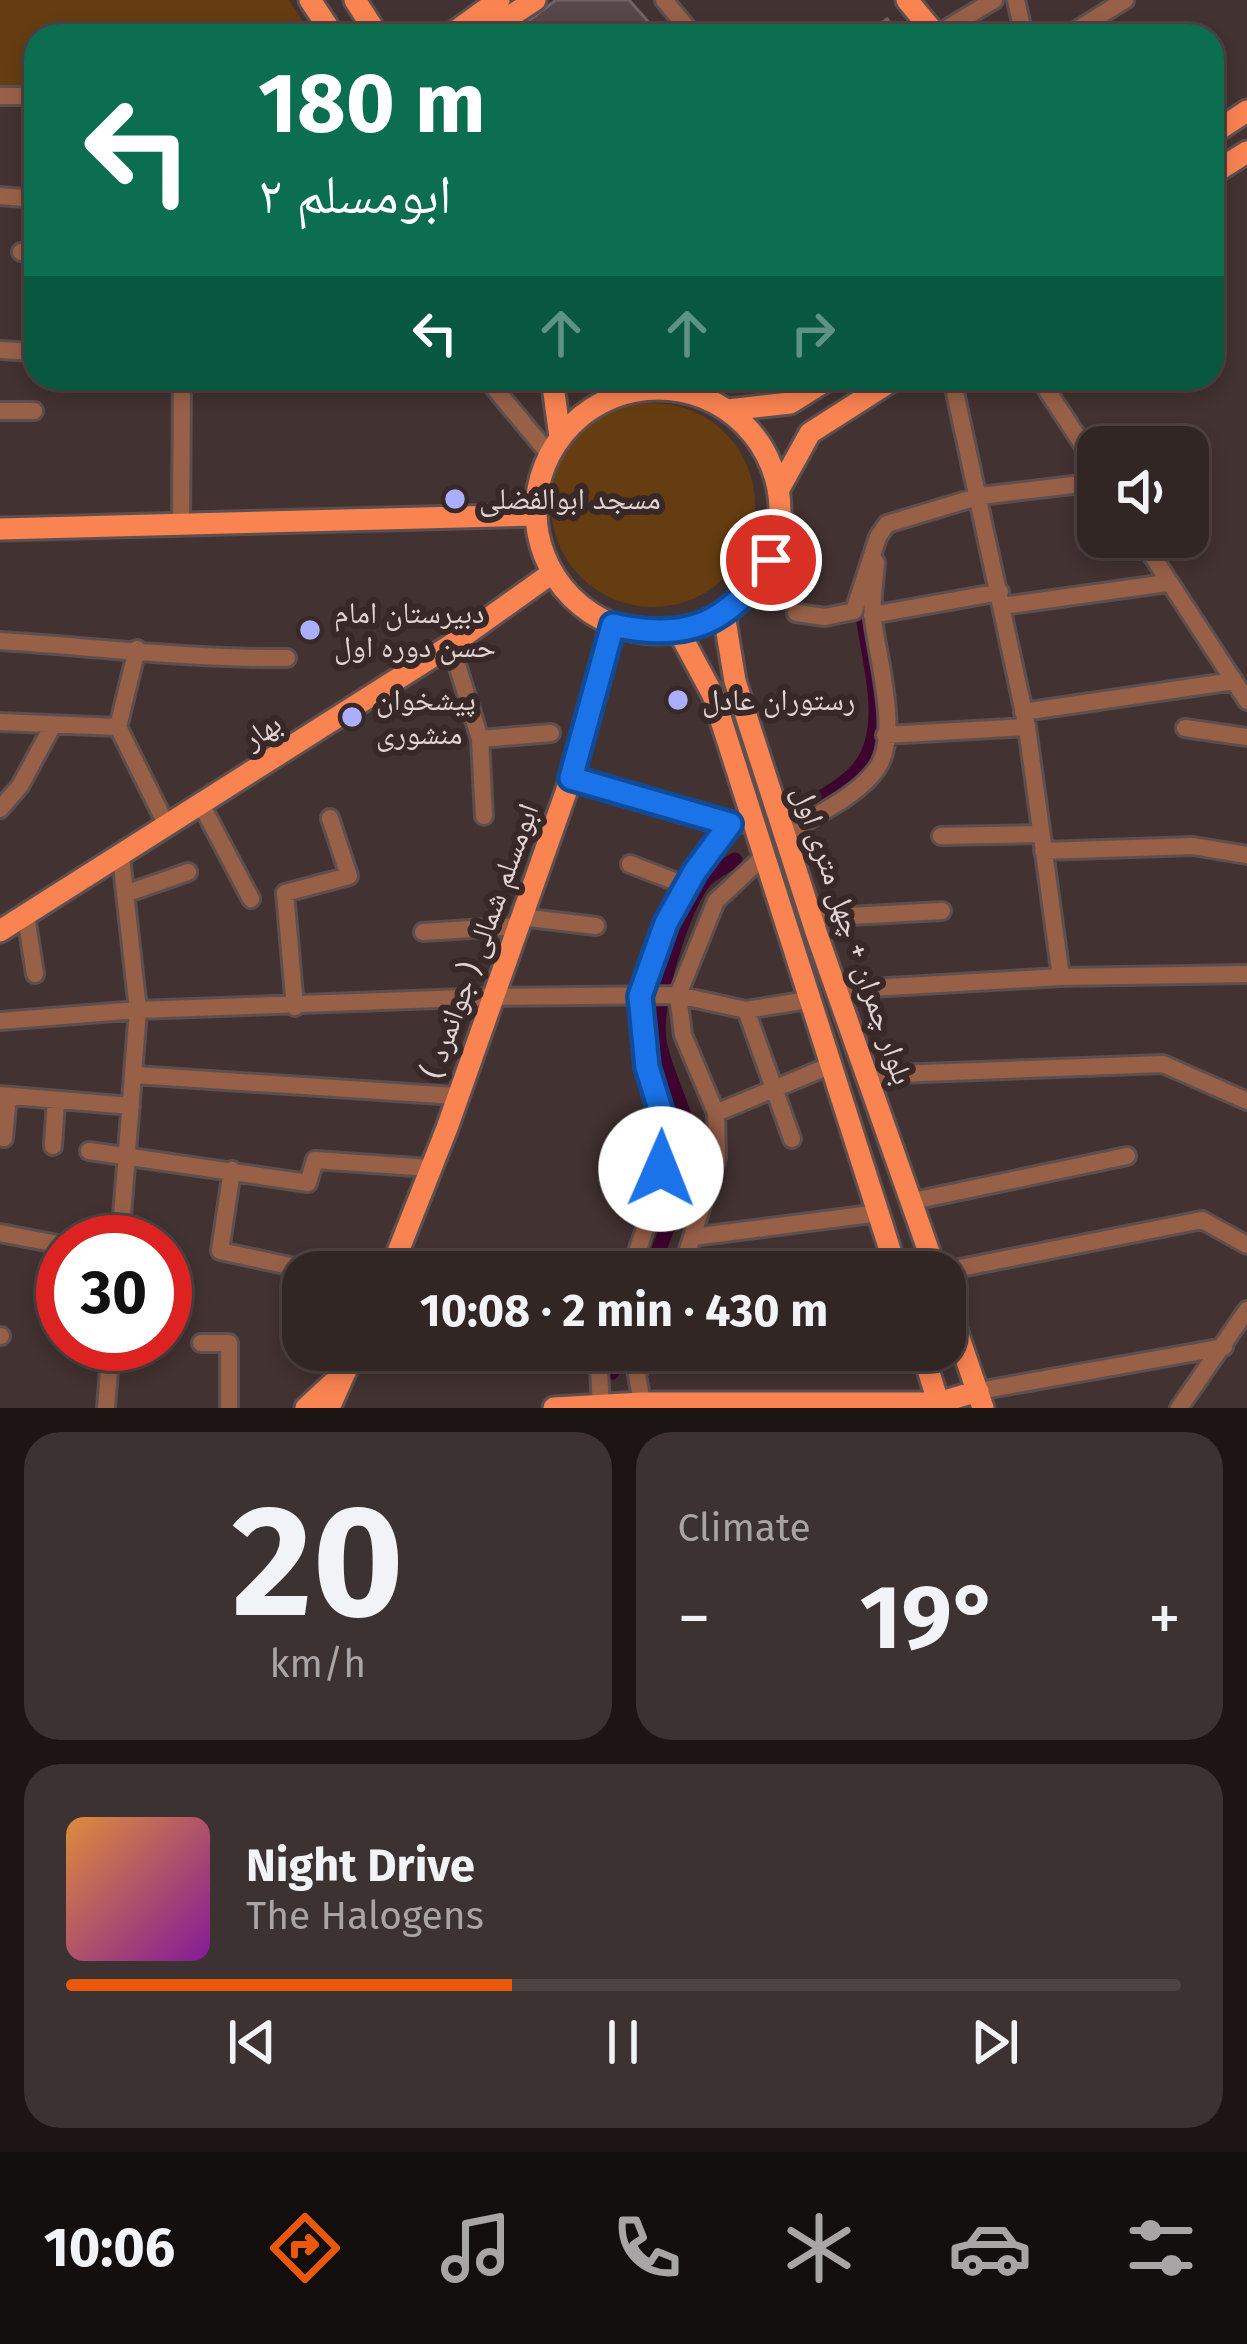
<!DOCTYPE html>
<html lang="en">
<head>
<meta charset="utf-8">
<style>
  :root { --surface:#322625; --page:#3d3232; --text:#f1f3f6; --muted:#a8a5a7; --line:#4d4342; --accent:#ea580c }
  body { margin:0; font-family:"Fira Sans","Noto Naskh Arabic",sans-serif; background:var(--page); color:var(--text); height:100vh; display:flex; flex-direction:column; font-size:45px; white-space:nowrap }
  * { box-sizing:border-box; margin:0 }
  p { font-size:39px; color:var(--muted) }
  .icon { flex:none; width:66px; height:66px; fill:none; stroke:currentColor; stroke-width:2; stroke-linecap:round; stroke-linejoin:round }
  .map { position:relative; height:1408px; overflow:hidden }
  .details { display:flex; flex-direction:column; gap:24px; padding:24px; background:#1c1514; flex:1 }
  .details>* { flex:none }
  .hud { position:absolute; left:24px; top:24px; width:1200px; height:366px; border-radius:36px; box-shadow:0 6px 18px #0003,0 0 0 3px var(--line); background:#0b6e4f; color:#fff; overflow:hidden }
  .tools { position:absolute; left:1077px; top:426px; display:grid; gap:24px }
  .tools a { display:grid; place-items:center; width:132px; height:132px; border-radius:24px; background:var(--surface); box-shadow:0 6px 18px #0003,0 0 0 3px var(--line); font-size:60px }
  .speed { position:absolute; left:36px; top:1215px; display:flex; gap:24px; font-size:60px; font-weight:700; text-align:center }
  .speed>* { display:grid; place-content:center; width:156px; height:156px; border-radius:50%; background:var(--surface); box-shadow:0 6px 18px #0003,0 0 0 3px var(--line); line-height:1 }
  .speed .limit { border:18px solid #d22; background:#fff; color:#111 }
  .pin { position:absolute; display:grid; place-items:center; width:102px; height:102px; color:#fff; margin:-51px; border:6px solid #fff; border-radius:50%; box-shadow:0 3px 12px #0007 }
  .me { position:absolute; width:132px; margin:-66px; rotate:1deg; stroke-linejoin:round; filter:drop-shadow(0 0 9px #0008) }
  .turn { display:flex; align-items:center; gap:42px; height:252px; padding:0 36px; font-size:54px }
  .turn .icon { width:156px; height:156px; stroke-width:2.5 }
  .turn b { display:block; font-size:84px; line-height:102px }
  .lanes { display:flex; align-items:center; height:114px; padding:0 36px; background:#0003; justify-content:center; gap:60px; direction:ltr }
  .lanes .off { opacity:.35 }
  .big { font-size:90px; font-weight:700; line-height:1.1 }
  .details .card { flex:1; display:flex; flex-direction:column; justify-content:center; gap:18px; min-width:0; padding:0 42px; border-radius:36px; background:var(--page) }
  .details .dial { align-items:center; gap:0 }
  .dial b { font-size:156px; line-height:1 }
  .song { display:flex; align-items:center; gap:36px }
  .cover { width:144px; height:144px; border-radius:18px; background:linear-gradient(135deg,hsl(30 70% 55%),hsl(290 70% 35%)) }
  .played { height:12px; border-radius:6px; background:linear-gradient(90deg,var(--accent) 40%,var(--line) 40%) }
  .keys { display:flex; justify-content:space-around; direction:ltr }
  .heat { display:flex; justify-content:space-between; align-items:center; font-size:66px; direction:ltr }
  .details .tiles { flex:1; display:grid; gap:24px; grid-template-columns:1fr 1fr }
  .card:last-child { grid-column:span 2 }
  .trip { position:absolute; left:282px; top:1251px; width:684px; height:120px; border-radius:36px; background:var(--surface); box-shadow:0 6px 18px #0003,0 0 0 3px var(--line); font-weight:700; line-height:120px; text-align:center }
  .dock { display:flex; height:192px; justify-content:space-around; align-items:center; background:#140f0f; color:var(--muted) }
  .dock .icon { width:84px; height:84px }
  .dock .active { color:var(--accent) }
  .dock b { font-size:54px; color:var(--text) }
  .map>svg:first-child { display:block }
  .green { fill:#663d11 }
  .lines { fill:none; stroke-linecap:round; stroke-linejoin:round }
  .canal { stroke:#3e032e; stroke-width:15 }
  .building { fill:#57464a; stroke:#756266; stroke-width:3 }
  .minor-casing { stroke:#5e4f4e; stroke-width:22 }
  .major-casing { stroke:#5e4f4e; stroke-width:27 }
  .minor { stroke:#996048; stroke-width:16 }
  .major { stroke:#f98351; stroke-width:21 }
  .route-casing { stroke:#114b97; stroke-width:30 }
  .route { stroke:#1a73e8; stroke-width:21 }
  .poi-dot { fill:#abaffb; stroke:#382827; stroke-width:4.5 }
  .labels { text-anchor:middle; stroke-width:12; stroke-linejoin:round; paint-order:stroke }
  .poi-label { font-size:30px; fill:#e0d5d4; stroke:#382827; text-anchor:start }
  .street-label { font-size:30px; fill:#e0d5d4; stroke:#382827 }
</style>
</head>
<body>
<div class="map">
<svg width="1247" height="1408" viewBox="0 0 1247 1408">
  <rect width="100%" height="100%" fill="#423231"/>
  <path class="green" d="M0 0H289L312 36H36V88H0Z
    M551 505a102 102 0 1 1 204 0a102 102 0 1 1-204 0Z"/>
  <g class="lines">
    <path class="canal" d="M808 807C824 795 848 783 860 767 890 729 870 666 864 621
      M650 1272C665 1233 685 1190 688 1147 690 1112 664 1075 659 1040 653 1004 681 910 704 881 711 873 726 866 735 860
      M612 1372 621 1350"/>
  </g>
  <path class="building" d="M556 0H629L661 36H535L519 28Z
    M887 19 900 36H863Z"/>
  <g class="lines">
    <defs>
      <path id="minor" d="M664 0 694 36
        M1016 0 1024 36
        M936 35 994 0
        M1067 36 1125 0
        M0 96H36
        M0 196 36 199
        M21 252H36
        M0 350 36 352
        M486 378 549 454
        M952 378 1027 727 1061 977
        M1039 378 1098 468
        M678 390 680 378
        M0 411H34
        M181 525 182 378
        M1140 537 1247 701
        M1003 606 1167 583
        M796 613 825 617 854 611 878 537 887 524 980 496 1098 482
        M872 615 1000 592
        M0 641C96 647 191 659 287 658
        M451 645 480 739 484 816
        M1023 712 1234 681
        M0 722 118 727 167 826
        M118 727 137 649
        M1185 728 1247 737
        M885 735 1027 727
        M480 739 551 733
        M571 778 737 825
        M202 806 251 899
        M0 809 20 786 53 725
        M786 833C815 815 859 796 878 767 900 732 877 657 873 618 871 600 875 580 876 562
        M941 836 1041 834
        M1043 851 1193 846 1247 855
        M630 864 687 886
        M125 894 188 872
        M26 916 35 974
        M521 917 596 926
        M812 918 942 911
        M423 932 517 926
        M837 990 1061 977 1247 974
        M295 1007 285 893 349 876 330 818
        M746 1010 792 1139
        M0 1021 138 1010 492 997 678 995 746 1010 808 1000
        M135 1075 456 1096
        M867 1075 1163 1064 1247 1101
        M0 1095 131 1106
        M716 1113 829 1066
        M4 1138 8 1096
        M53 1146 56 1100
        M89 1151 308 1183 315 1160 430 1168
        M232 1170 220 1251 318 1272
        M913 1201 1127 1156
        M0 1233 63 1245
        M693 1237 879 1213
        M120 1242 138 1010 121 856
        M630 1272 654 1203 668 1135 647 1067 640 996 666 923 695 871 730 825
        M681 1272 717 1157 716 1113 683 1035 678 995 716 901 764 856
        M940 1272 1202 1220 1247 1245
        M58 1302 63 1279
        M0 1336H1
        M201 1343H229V1408
        M978 1391 1224 1347
        M106 1408 111 1344
        M601 1408 599 1368 604 1350
        M643 1408 637 1375 647 1350
        M1179 1408 1247 1310"/>
      <path id="major" d="M310 0 334 36
        M355 0 378 36
        M907 0 937 36
        M449 36 499 0
        M480 36 535 0
        M1212 134 1247 111
        M1212 174 1247 152
        M552 378 560 437
        M601 378 628 392
        M536 511a122 122 0 1 1 244 0a122 122 0 1 1-244 0Z
        M728 410 790 403 830 378
        M779 489 810 433 896 378
        M0 529 535 515
        M724 614 735 681 816 932 936 1272
        M679 632 713 695 897 1272
        M0 931 451 645 552 573
        M390 1272 447 1128 571 778 613 625
        M945 1297 983 1408
        M922 1350 940 1408
        M306 1408 333 1383
        M329 1408 355 1350
        M554 1408 642 1403H938L978 1391"/>
    </defs>
    <use href="#minor" class="minor-casing"/>
    <use href="#major" class="major-casing"/>
    <use href="#minor" class="minor"/>
    <use href="#major" class="major"/>
  </g>
  <g class="lines">
    <defs>
      <path id="route" d="M661 1169 668 1135 647 1067 640 996 666 923 695 871 730 824 571 778 613 625C687 642 730 624 771 560"/>
    </defs>
    <use href="#route" class="route-casing"/>
    <use href="#route" class="route"/>
  </g>
  <g class="poi-dot">
    <circle cx="455" cy="499" r="12"/>
    <circle cx="310" cy="630" r="12"/>
    <circle cx="678" cy="700" r="12"/>
    <circle cx="352" cy="717" r="12"/>
  </g>
  <g class="labels">
    <g class="poi-label">
      <text x="479" y="509">مسجد ابوالفضلی</text>
      <text x="334" y="623">دبیرستان امام<tspan x="334" dy="34">حسن دوره اول</tspan></text>
      <text x="376" y="710">پیشخوان<tspan x="376" dy="34">منشوری</tspan></text>
      <text x="702" y="710">رستوران عادل</text>
    </g>
    <g class="street-label">
      <text transform="translate(262 731) rotate(-33)" y="10">بهار</text>
      <text transform="translate(853 935) rotate(71)" y="10">بلوار چمران + چهل متری اول</text>
      <text transform="translate(480 941) rotate(-70)" y="10">ابومسلم شمالی ( جوانمرد )</text>
    </g>
  </g>
</svg>
<div class="tools">
<a><svg class="icon" aria-label="sound" viewBox="0 0 24 24"><path d="M4 9h4l5-4v14l-5-4H4zM17 9q2 3 0 6"/></svg></a>
</div>
<div class="speed"><div class="limit">30</div></div>
<div class="pin" style="left:771px;top:560px;background:#d93025"><svg class="icon" aria-label="arrive" viewBox="0 0 24 24"><path d="M6 21V4h12l-3 4 3 4H6"/></svg></div>
<svg class="me" style="left:661px;top:1169px" viewBox="-20 -20 40 40"><circle r="19" fill="#fff"/><path d="M0-13L10 11 0 6-10 11z" fill="#1a73e8"/></svg>
<div class="trip">10:08 · 2 min · 430 m</div>
<div class="hud">
<div class="turn"><svg class="icon" aria-label="left" viewBox="0 0 24 24"><path d="M17 20v-9H6M10 6l-5 5 5 5"/></svg><div><b>180 m</b>ابومسلم ۲</div></div>
<div class="lanes"><svg class="icon" aria-label="left" viewBox="0 0 24 24"><path d="M17 20v-9H6M10 6l-5 5 5 5"/></svg><svg class="icon off" aria-label="ahead" viewBox="0 0 24 24"><path d="M12 20V5M6 11l6-6 6 6"/></svg><svg class="icon off" aria-label="ahead" viewBox="0 0 24 24"><path d="M12 20V5M6 11l6-6 6 6"/></svg><svg class="icon off" aria-label="right" viewBox="0 0 24 24"><path d="M7 20v-9h11M14 6l5 5-5 5"/></svg></div>
</div>
</div>
<section class="details">
<div class="tiles">
<div class="card dial"><b>20</b><p>km/h</p></div>
<div class="card"><p>Climate</p>
<div class="heat"><a>−</a><b class="big">19°</b><a>+</a></div>
</div>
<div class="card">
<div class="song"><i class="cover"></i><div><b>Night Drive</b><p>The Halogens</p></div></div>
<div class="played"></div>
<div class="keys"><svg class="icon" aria-label="previous" viewBox="0 0 24 24"><path d="M18 5L8 12l10 7zM5 5v14"/></svg><svg class="icon" aria-label="pause" viewBox="0 0 24 24"><path d="M8 5v14M16 5v14"/></svg><svg class="icon" aria-label="next" viewBox="0 0 24 24"><path d="M6 5l10 7-10 7zM19 5v14"/></svg></div>
</div>
</div>
</section>
<nav class="dock">
<b>10:06</b>
<svg class="icon active" aria-label="directions" viewBox="0 0 24 24"><path d="M12 3l9 9-9 9-9-9zM9 14v-3h6M13 9l2 2-2 2"/></svg>
<svg class="icon" aria-label="music" viewBox="0 0 24 24"><path d="M9 18V5l10-2v13"/><circle cx="6" cy="18" r="3"/><circle cx="16" cy="16" r="3"/></svg>
<svg class="icon" aria-label="phone" viewBox="0 0 24 24"><path d="M5 4h4l2 5-3 2q2 4 5 5l2-3 5 2v4C11 20 4 13 5 4z"/></svg>
<svg class="icon" aria-label="climate" viewBox="0 0 24 24"><path d="M12 3v18M4 7l16 10M4 17L20 7"/></svg>
<svg class="icon" aria-label="car" viewBox="0 0 24 24"><path d="M5 17H2v-5l4-1 3-4h7l3 4 3 1v5h-3M9 17h6M6 11h13"/><circle cx="7" cy="17" r="2"/><circle cx="17" cy="17" r="2"/></svg>
<svg class="icon" aria-label="filters" viewBox="0 0 24 24"><path d="M4 7h16M4 17h16"/><circle cx="9" cy="7" r="2"/><circle cx="15" cy="17" r="2"/></svg>
</nav>
</body>
</html>
